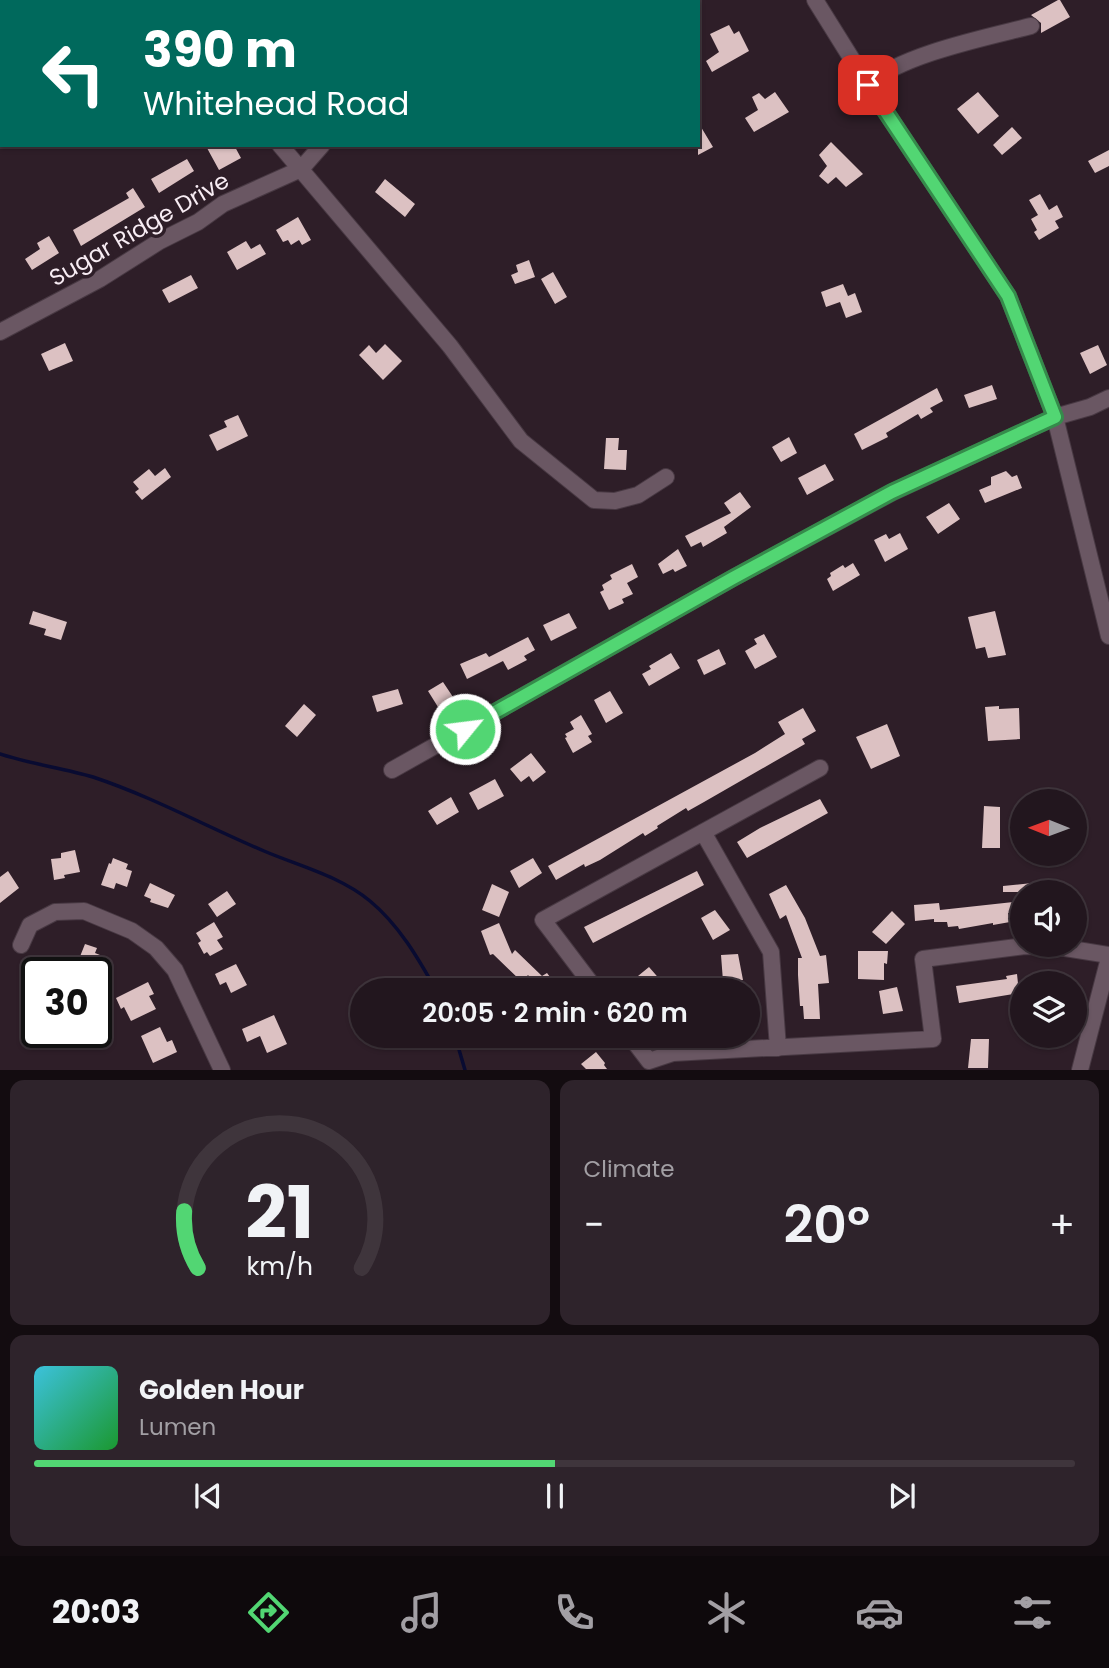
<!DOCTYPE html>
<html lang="en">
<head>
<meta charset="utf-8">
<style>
  :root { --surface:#22161e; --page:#2e232b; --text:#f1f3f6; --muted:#a29fa4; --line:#3f353c; --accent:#52d673 }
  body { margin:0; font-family:Poppins,sans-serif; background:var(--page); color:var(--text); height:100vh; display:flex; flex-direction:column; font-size:26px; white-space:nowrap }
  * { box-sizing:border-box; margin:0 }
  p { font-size:23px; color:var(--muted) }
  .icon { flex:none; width:38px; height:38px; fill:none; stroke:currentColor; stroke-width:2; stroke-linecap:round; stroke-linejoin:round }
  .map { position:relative; height:1070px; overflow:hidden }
  .details { display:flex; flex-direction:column; gap:10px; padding:10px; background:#130c10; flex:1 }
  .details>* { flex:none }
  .guide { position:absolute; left:0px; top:0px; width:700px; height:147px; box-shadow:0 2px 5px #0004,0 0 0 2px var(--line); background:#00695c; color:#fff; overflow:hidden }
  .needle { width:46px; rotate:271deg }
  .controls { position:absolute; left:1010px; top:789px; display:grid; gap:14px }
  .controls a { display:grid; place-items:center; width:77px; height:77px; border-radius:50%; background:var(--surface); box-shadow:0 2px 5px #0004,0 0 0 2px var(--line); font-size:35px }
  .speed { position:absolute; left:21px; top:957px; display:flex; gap:14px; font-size:35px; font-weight:700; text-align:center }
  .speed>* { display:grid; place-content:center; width:91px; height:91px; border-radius:50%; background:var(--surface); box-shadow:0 2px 5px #0004,0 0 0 2px var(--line); line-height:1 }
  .speed .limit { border:4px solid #111; border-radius:10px; background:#fff; color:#111 }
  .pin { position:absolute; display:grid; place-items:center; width:60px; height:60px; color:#fff; margin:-30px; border-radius:14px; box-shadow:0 4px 10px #0006 }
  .me { position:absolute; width:77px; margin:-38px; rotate:61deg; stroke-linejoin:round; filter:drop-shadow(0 0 5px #0008) }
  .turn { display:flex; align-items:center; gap:24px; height:147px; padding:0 28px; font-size:32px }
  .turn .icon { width:91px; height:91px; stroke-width:2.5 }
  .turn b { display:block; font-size:49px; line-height:60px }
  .big { font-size:52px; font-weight:600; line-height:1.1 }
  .details .tile { flex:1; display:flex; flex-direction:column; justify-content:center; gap:10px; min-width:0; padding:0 24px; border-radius:14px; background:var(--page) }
  .details .dial { align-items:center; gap:0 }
  .dial svg { height:182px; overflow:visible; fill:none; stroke:var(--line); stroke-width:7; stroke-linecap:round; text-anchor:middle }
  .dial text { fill:var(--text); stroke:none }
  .song { display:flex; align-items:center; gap:21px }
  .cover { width:84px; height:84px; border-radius:10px; background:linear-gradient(135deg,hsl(190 70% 55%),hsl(130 70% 35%)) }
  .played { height:7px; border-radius:4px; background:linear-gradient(90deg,var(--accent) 50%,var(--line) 50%) }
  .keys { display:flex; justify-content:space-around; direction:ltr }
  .heat { display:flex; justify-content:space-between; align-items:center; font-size:38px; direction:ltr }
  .details .tiles { flex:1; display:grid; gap:10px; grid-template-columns:1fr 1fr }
  .tile:last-child { grid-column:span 2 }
  .trip { position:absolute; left:350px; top:978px; width:410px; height:70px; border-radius:35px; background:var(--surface); box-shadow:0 2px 5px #0004,0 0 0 2px var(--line); font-weight:600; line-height:70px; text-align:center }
  .tab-bar { display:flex; height:112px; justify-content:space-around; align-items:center; background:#0e090c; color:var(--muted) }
  .tab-bar .icon { width:49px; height:49px }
  .tab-bar .current { color:var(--accent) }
  .tab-bar b { font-size:32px; color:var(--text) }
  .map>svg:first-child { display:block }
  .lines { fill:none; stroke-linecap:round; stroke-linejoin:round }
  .stream { stroke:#090b31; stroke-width:3.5 }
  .building { fill:#dcc1c2 }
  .minor-casing { stroke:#483943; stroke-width:18 }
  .minor { stroke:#6a5763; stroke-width:16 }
  .route-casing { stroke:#358b4b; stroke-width:18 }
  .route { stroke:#52d673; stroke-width:12 }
  .labels { text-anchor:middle; stroke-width:7; stroke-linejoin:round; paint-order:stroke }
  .street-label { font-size:23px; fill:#f7ecf3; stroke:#2e1e28 }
</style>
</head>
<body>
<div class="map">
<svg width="1109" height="1070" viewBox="0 0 1109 1070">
  <rect width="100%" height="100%" fill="#2e1e28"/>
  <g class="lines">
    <path class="stream" d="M0 754C30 764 63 768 93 777 153 797 207 827 264 851 299 866 340 876 370 901 399 925 418 958 436 990
      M455 1036 465 1070"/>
  </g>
  <path class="building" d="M1058 0H1060L1070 17 1041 33V23L1031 15Z
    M729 25 734 34 739 31 749 51 712 72 706 61 719 52 710 34Z
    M775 92 789 112 754 132 745 118 758 110 752 97 759 93 765 99Z
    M978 92 999 116 978 134 957 109Z
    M698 122 713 147 698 155Z
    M1012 127 1022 138 1002 155 993 145Z
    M831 142 863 174 846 187 836 177 828 184 819 176 827 166 819 155Z
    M212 145H234L241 158 219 170 207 148Z
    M1109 150V166L1095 173 1088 161Z
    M187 159 194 171 159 193 151 179Z
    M385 179 415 204 405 217 375 192Z
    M133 188 145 207 81 246 73 230 129 198 126 193Z
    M1040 194 1049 210 1057 205 1063 217 1055 221 1059 228 1039 240 1034 232 1037 230 1031 219 1038 215 1029 200Z
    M298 217 311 240 302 245 299 240 291 245 288 240 283 242 276 230Z
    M49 236 59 253 32 270 25 259 40 249 37 243Z
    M246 241 251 249 260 244 266 254 237 270 227 252Z
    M529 260 535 277 515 284 511 275 518 272 516 265Z
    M553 272 567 297 555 304 541 279Z
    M191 275 198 288 169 303 162 290Z
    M843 284 848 296 855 293 862 312 846 318 840 302 826 307 821 292Z
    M65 343 73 361 49 371 41 354Z
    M385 344 402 361 383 380 359 355 369 345 376 353Z
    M1098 345 1107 365 1090 374 1080 353Z
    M992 385 997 399 969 408 964 395Z
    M937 388 943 401 930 408 933 412 921 419 918 414 886 433 888 437 862 450 854 434Z
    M238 415 248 436 217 451 209 435 227 427 224 421Z
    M789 437 797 453 781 462 772 447Z
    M606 438H619L618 450H627L626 470 604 469Z
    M825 464 834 480 807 495 798 478Z
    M165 468 171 477 142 500 135 492 139 489 133 482 149 469 155 476Z
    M1006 471 1012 477 1017 475 1022 488 985 503 979 490 991 485V477Z
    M740 492 751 507 724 527 727 533 703 547 701 542 691 547 685 536 731 513 724 503Z
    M949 503 960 519 938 534 926 517Z
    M900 533 908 549 885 562 874 540 886 534 889 539Z
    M678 549 687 566 675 572 673 569 663 574 658 564Z
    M853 563 860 575 833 591 827 579 831 576 830 573 843 565 845 568Z
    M632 564 638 577 627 583 633 594 622 599 624 603 609 610 600 592 604 590 602 585 612 579 610 575Z
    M33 611 67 622 61 640 44 635 46 629 29 624Z
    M995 611 1006 655 988 658 985 647 976 649 968 617Z
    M569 613 577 628 551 641 543 625Z
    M764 634 777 657 755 669 745 651 757 644 754 639Z
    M528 637 535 650 524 656 527 660 508 670 503 661 467 679 460 664 486 653 489 657Z
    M719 649 726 664 704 675 697 660Z
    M671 653 680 668 649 686 642 674 651 669 649 666Z
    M443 682 453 697 438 707 428 691Z
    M398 689 403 704 377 712 372 696Z
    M610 691 623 713 606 723 594 700Z
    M304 704 316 715 297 737 285 726Z
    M999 706V709L1019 708 1020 739 988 741 985 707Z
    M803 708 816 731 802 739 805 744 704 802 688 811 686 808 657 826 658 828 645 836 643 833 600 860 585 867 584 864 556 880 548 866 755 753 785 734 778 722Z
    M581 715 592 734 588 736 592 742 573 753 565 738 567 737 565 734 574 729 570 722Z
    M887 724 900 756 871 769 856 737Z
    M531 753 546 772 533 782 529 776 521 782 510 769Z
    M495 779 504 796 478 810 469 793Z
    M451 797 459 812 437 825 428 811Z
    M820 799 828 813 747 858 737 842 760 828Z
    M984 806 1000 807V848H982Z
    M75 850 80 872 64 875 65 878 54 880 51 859 61 858V853Z
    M113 858 128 864 126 869 132 871 127 887 116 883 114 889 101 885 109 863 111 864Z
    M533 858 542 873 519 888 510 871Z
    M8 871 19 888 0 903V877Z
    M697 871 704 885 593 943 584 927Z
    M1042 882 1043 892H1003V886Z
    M150 883 175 895 168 908 150 902 151 899 144 896Z
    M492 884 509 892 499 917 482 910Z
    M786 885 805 918 820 956 826 955 829 983 818 984 820 1019H804L803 1006H800L798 975V958H802L786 915 780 919 769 894Z
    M227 891 236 904 217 917 208 904Z
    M1022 901V911L1008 913 1010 922 993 925V923L959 929 958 926 948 927 947 922H934V919L915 921 914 905 939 903 940 910Z
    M715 910 730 930 713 940 701 918Z
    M892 911 905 924 886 944 872 932Z
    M214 922 223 937 217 940 223 949 210 956 207 952 204 954 198 943 201 941 196 933Z
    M499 923 512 954 515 950 542 976 547 973 560 990H540L528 975 522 982 493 954 490 955 481 931Z
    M85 944 97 948 95 953 110 959 97 993 96 973H86L75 969Z
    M858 951H888L887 964 884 963V980L858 979Z
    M738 954 743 980 723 981 721 955Z
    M236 964 247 985 231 993 226 982 220 985 215 974Z
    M649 967 669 990H632L627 985Z
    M1052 973 1053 984H1036L1035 974Z
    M1017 974 1019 993 959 1003 956 986 1007 979 1006 976Z
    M148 982 154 994 149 996 156 1009 131 1021 124 1007 121 1009 116 998Z
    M897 987 903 1011 883 1014 879 991Z
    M274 1015 287 1044 267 1053 260 1036 247 1042 242 1029Z
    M160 1027 167 1042 172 1040 177 1052 153 1063 141 1036Z
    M971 1039H989L988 1068H968Z
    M596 1052 605 1063 604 1065 607 1069H586L581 1064Z"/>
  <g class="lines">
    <defs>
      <path id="minor" d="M815 0 868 85 1008 296 1055 417 1109 636
        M123 2V0
        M359 2V0
        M0 58 2 57
        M868 85C899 55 988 37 1031 26
        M280 145 450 346 521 441 594 500 615 501 638 495 666 477
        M0 332 100 279 160 241 198 222 223 204 301 169 322 145
        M392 770 733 578 893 492 1055 417 1090 407 1109 398
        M703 832 771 952 778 1048
        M21 945 30 925 55 912 84 911 132 931 156 948 175 970 222 1070
        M596 990 543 920 820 768
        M630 1036 649 1061 673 1053 933 1039 923 959 1025 946 1065 948 1109 955
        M1080 1070 1109 958"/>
    </defs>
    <use href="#minor" class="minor-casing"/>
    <use href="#minor" class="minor"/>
  </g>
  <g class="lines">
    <defs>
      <path id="route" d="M465 729 733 578 892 492 1055 417 1008 296 868 85"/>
    </defs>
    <use href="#route" class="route-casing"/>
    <use href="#route" class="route"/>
  </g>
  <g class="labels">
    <g class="street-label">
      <text transform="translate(139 229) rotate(-30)" y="8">Sugar Ridge Drive</text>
    </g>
  </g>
</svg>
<div class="controls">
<a><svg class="needle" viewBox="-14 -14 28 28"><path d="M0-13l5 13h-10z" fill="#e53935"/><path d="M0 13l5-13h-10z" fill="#a29fa4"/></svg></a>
<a><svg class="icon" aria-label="sound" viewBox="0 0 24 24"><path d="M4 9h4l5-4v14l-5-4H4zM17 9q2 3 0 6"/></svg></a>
<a><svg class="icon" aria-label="layers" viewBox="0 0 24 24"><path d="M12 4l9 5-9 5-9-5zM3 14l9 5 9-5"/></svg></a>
</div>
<div class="speed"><div class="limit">30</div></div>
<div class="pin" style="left:868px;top:85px;background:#d93025"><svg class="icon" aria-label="arrive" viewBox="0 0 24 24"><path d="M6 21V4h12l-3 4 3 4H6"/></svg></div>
<svg class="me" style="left:465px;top:729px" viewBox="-20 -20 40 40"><circle r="17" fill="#52d673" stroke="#fff" stroke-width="3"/><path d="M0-11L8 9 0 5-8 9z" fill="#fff"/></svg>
<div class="trip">20:05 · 2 min · 620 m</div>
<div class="guide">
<div class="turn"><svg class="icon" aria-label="left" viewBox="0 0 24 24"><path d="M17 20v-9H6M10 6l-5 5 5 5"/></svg><div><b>390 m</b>Whitehead Road</div></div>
</div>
</div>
<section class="details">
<div class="tiles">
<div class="tile dial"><svg viewBox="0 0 100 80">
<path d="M14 69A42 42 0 1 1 86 69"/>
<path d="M14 69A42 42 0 0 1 8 44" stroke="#52d673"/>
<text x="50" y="56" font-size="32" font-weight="700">21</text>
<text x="50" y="72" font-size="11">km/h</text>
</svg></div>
<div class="tile"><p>Climate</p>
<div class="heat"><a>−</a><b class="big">20°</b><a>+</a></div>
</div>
<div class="tile">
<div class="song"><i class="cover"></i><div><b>Golden Hour</b><p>Lumen</p></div></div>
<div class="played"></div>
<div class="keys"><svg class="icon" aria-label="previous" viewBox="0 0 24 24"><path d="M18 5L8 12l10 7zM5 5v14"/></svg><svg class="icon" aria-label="pause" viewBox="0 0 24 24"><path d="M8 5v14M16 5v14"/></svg><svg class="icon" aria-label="next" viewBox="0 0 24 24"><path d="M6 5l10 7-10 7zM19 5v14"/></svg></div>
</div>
</div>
</section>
<nav class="tab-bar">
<b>20:03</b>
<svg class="icon current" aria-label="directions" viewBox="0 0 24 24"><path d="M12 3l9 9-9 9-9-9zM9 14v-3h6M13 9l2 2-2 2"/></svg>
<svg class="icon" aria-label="music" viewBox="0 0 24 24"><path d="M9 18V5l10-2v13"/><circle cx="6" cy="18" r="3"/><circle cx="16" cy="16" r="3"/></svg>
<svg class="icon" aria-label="phone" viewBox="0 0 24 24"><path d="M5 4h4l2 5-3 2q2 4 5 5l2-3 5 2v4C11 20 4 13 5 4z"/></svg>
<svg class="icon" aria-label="climate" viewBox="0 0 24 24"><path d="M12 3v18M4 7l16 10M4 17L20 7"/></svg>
<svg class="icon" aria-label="car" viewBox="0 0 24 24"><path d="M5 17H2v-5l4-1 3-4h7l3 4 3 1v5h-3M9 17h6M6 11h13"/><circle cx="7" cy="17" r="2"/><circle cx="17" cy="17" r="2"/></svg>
<svg class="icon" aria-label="filters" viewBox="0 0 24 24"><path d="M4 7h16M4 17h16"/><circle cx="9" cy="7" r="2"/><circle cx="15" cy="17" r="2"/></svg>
</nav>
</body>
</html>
